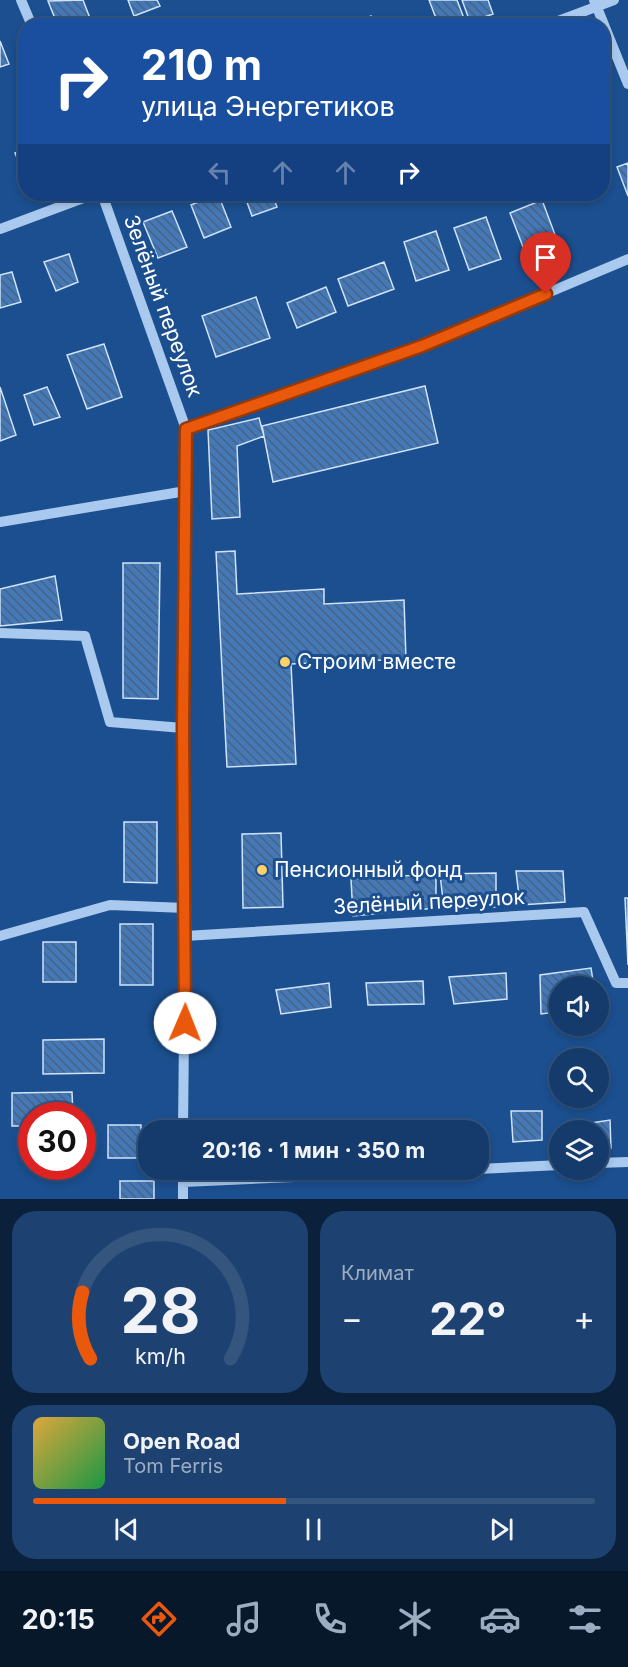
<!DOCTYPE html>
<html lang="ru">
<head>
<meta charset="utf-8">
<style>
  :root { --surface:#143b6b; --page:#1d4271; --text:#f1f3f6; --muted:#9dadc1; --line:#33557e; --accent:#ea580c }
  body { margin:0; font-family:Inter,sans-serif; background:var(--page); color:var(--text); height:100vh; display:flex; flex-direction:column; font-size:22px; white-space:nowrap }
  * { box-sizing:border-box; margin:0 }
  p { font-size:20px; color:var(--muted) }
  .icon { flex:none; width:33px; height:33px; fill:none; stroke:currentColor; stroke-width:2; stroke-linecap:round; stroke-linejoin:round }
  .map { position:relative; height:1199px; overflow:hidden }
  .drawer { display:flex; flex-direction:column; gap:12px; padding:12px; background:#0b203b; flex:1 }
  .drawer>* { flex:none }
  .top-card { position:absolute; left:18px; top:18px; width:592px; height:183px; border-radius:24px; box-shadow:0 3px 9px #0003,0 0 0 2px var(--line); background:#1a4fa0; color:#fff; overflow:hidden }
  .buttons { position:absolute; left:549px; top:976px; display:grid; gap:12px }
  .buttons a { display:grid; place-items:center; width:60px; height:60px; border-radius:50%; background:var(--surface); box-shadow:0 3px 9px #0003,0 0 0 2px var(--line); font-size:30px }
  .speed { position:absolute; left:18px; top:1102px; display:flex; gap:12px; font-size:30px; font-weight:700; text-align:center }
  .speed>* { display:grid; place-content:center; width:78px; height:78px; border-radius:50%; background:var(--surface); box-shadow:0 3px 9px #0003,0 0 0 2px var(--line); line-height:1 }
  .speed .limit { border:9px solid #d22; background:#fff; color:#111 }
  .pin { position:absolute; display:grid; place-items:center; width:51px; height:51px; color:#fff; margin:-62px -26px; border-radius:50% 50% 50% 0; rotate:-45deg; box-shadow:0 0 6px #0007 }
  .pin .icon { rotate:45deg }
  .me { position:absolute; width:66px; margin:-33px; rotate:1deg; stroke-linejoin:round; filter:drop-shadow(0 0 4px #0008) }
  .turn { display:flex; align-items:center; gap:21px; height:126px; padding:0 24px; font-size:27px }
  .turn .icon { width:78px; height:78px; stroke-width:2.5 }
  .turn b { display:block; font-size:42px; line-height:51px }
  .lanes { display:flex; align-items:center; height:57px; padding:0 24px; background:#0003; justify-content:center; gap:30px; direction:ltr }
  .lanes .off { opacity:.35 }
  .big { font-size:45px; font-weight:700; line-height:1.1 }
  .drawer .tile { flex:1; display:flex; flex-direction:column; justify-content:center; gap:9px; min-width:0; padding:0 21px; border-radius:24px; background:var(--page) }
  .drawer .dial { align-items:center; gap:0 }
  .dial svg { height:156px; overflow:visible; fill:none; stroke:var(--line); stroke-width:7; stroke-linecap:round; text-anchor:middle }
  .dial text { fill:var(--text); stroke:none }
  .song { display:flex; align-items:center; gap:18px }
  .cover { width:72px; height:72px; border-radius:9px; background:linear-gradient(135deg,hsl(40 70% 55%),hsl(140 70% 35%)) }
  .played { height:6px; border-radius:3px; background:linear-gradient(90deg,var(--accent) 45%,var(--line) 45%) }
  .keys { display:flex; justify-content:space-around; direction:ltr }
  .heat { display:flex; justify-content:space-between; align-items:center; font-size:33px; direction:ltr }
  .drawer .tiles { flex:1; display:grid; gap:12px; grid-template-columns:1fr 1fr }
  .tile:last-child { grid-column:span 2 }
  .trip { position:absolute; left:138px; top:1120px; width:351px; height:60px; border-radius:24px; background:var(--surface); box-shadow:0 3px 9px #0003,0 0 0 2px var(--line); font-weight:700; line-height:60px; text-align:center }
  .tab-bar { display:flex; height:96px; justify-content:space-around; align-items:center; background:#08182b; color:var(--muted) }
  .tab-bar .icon { width:42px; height:42px }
  .tab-bar .active { color:var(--accent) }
  .tab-bar b { font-size:27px; color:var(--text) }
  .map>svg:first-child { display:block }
  .building { fill:url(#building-back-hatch); stroke:#cfe3fa; stroke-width:1.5 }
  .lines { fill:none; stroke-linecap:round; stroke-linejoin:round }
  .minor { stroke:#a9c9ee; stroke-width:10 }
  .route-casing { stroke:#983908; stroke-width:15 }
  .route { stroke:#ea580c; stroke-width:10 }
  .poi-dot { fill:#ffd166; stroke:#1b4f8f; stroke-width:2 }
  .labels { text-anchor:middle; stroke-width:6; stroke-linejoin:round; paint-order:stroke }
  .street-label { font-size:21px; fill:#fff; stroke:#1b4f8f }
  .poi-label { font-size:21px; fill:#fff; stroke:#1b4f8f; text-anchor:start }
</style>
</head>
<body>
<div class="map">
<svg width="628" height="1199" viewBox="0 0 628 1199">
  <defs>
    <pattern id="building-back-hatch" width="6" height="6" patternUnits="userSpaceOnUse" patternTransform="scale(1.5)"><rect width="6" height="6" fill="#4478b7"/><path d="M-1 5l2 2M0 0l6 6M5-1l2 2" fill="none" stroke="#486282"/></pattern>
  </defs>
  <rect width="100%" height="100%" fill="#1b4f8f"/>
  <path class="building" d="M83 0 93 26H58L48 1Z
    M128 0H157L160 6 134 16Z
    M429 0H457L465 21 453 26H439Z
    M462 0H488L493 14 470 22Z
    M371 16 376 26H354L353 24Z
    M0 41 9 64 0 67Z
    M26 149V179L15 153Z
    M628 163V196L617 167Z
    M218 194 231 227 204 238 191 205Z
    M244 194H272L277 207 252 216Z
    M542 200 557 240 525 252 510 213Z
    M172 211 187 247 158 258 143 222Z
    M486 217 501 259 469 270 454 228Z
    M436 231 449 270 416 281 404 242Z
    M69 254 78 282 56 291 44 262Z
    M384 262 394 289 348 306 338 279Z
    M12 272 21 302 0 308V275Z
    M326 287 336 312 297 328 287 303Z
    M256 297 270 338 216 357 202 316Z
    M104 344 122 397 87 409 67 355Z
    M425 386 438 443 273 482 262 426Z
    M0 387 16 435 0 441Z
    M47 387 60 417 34 425 24 395Z
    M259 418 264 436 237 446 240 517 212 519 208 430Z
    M235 551 237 594 324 589V604L404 600 406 659 291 664 296 764 227 767 216 552Z
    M123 563H160L158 699 123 698Z
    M55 576 62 620 0 626V589Z
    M124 822H157V883L124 882Z
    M281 833 283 907 243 908 242 834Z
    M516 871H563L565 902 520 905Z
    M496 873V907L444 909 440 874Z
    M436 874V908L353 916 351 879Z
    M625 898H628V965Z
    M120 924H153V985H120Z
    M43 942H76V982H43Z
    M591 968 594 987H560V994H556V1012L541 1014 540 975Z
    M506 973 507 999 454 1004 449 977Z
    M423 981 424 1004 368 1005 366 983Z
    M329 983 331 1007 281 1014 276 990Z
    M104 1039V1073L43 1074V1040Z
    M72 1092 73 1116H32V1126H12V1093Z
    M511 1111H542V1140L513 1142Z
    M242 1120 260 1122 261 1131H243Z
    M610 1120 611 1148H598V1131H585V1124Z
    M338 1124V1131H285V1129Z
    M108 1125H141V1158H108Z
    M447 1125 478 1126V1131H448Z
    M380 1127H409V1131H380Z
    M120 1181H154V1199H120Z"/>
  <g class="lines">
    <path class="minor" d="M21 0 32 26
      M594 0 628 84
      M545 26 614 0
      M102 194 186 429 183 728 185 936 183 1131
      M0 229 94 194
      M186 429 422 346 628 259
      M0 522 186 491
      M0 633 85 636 110 722 183 728
      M0 936 110 905 185 908
      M185 936 584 912 616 983H628
      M598 1163 628 1162
      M478 1169 560 1165
      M183 1182 450 1170
      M183 1199V1170"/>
  </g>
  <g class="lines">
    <defs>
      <path id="route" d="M185 1023 183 728 186 429 422 346 546 294"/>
    </defs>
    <use href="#route" class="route-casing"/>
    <use href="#route" class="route"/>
  </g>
  <g class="poi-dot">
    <circle cx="285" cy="662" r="6"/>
    <circle cx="262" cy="870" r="6"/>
  </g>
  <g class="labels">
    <g class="street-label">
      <text transform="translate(163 306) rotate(70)" y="7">Зелёный переулок</text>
      <text transform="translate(429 902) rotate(-3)" y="7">Зелёный переулок</text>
    </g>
    <g class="poi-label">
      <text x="297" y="669">Строим вместе</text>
      <text x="274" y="877">Пенсионный фонд</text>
    </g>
  </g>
</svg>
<div class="buttons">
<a><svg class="icon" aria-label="sound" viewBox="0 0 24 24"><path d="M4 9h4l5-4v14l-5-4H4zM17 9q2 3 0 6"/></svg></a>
<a><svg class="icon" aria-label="search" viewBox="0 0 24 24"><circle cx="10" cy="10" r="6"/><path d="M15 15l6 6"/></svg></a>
<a><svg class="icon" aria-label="layers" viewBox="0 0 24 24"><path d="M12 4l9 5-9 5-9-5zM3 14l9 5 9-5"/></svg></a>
</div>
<div class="speed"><div class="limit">30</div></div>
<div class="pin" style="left:546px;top:294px;background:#d93025"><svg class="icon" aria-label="arrive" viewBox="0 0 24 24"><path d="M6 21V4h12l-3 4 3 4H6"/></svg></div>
<svg class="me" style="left:185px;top:1023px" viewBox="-20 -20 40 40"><circle r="19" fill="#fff"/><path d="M0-13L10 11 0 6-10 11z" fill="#ea580c"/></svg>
<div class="trip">20:16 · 1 мин · 350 m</div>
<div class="top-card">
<div class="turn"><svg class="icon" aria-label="right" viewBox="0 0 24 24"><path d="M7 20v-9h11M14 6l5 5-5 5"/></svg><div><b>210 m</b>улица Энергетиков</div></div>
<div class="lanes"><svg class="icon off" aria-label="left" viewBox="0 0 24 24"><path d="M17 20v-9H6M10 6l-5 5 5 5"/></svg><svg class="icon off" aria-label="ahead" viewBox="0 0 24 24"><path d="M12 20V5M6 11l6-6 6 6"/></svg><svg class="icon off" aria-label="ahead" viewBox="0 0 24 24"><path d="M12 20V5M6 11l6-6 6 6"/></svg><svg class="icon" aria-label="right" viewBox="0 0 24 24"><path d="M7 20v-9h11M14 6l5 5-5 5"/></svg></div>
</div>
</div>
<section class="drawer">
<div class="tiles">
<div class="tile dial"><svg viewBox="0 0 100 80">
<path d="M14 69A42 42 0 1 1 86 69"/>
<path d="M14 69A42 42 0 0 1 10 35" stroke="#ea580c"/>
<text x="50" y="56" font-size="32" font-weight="700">28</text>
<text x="50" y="72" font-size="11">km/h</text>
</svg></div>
<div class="tile"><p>Климат</p>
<div class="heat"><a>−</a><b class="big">22°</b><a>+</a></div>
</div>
<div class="tile">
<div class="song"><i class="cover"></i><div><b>Open Road</b><p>Tom Ferris</p></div></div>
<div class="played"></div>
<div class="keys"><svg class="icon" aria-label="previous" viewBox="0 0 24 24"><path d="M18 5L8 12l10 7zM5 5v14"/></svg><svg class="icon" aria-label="pause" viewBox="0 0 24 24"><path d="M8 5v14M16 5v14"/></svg><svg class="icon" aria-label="next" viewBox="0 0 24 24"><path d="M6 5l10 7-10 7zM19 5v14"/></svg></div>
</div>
</div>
</section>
<nav class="tab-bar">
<b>20:15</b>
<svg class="icon active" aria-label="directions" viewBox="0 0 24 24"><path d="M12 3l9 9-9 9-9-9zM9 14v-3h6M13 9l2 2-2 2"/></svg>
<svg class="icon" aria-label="music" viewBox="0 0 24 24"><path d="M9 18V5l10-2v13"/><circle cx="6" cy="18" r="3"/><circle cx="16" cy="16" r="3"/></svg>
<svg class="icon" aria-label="phone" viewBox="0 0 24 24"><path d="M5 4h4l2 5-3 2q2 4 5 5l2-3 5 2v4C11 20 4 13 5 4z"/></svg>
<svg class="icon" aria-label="climate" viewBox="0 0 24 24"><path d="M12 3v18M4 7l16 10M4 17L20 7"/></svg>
<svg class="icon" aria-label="car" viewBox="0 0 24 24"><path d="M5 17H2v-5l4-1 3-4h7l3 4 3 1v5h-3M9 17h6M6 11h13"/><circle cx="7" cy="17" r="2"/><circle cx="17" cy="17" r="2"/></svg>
<svg class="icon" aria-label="filters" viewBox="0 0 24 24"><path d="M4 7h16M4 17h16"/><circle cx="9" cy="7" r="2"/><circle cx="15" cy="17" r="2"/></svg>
</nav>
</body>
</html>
